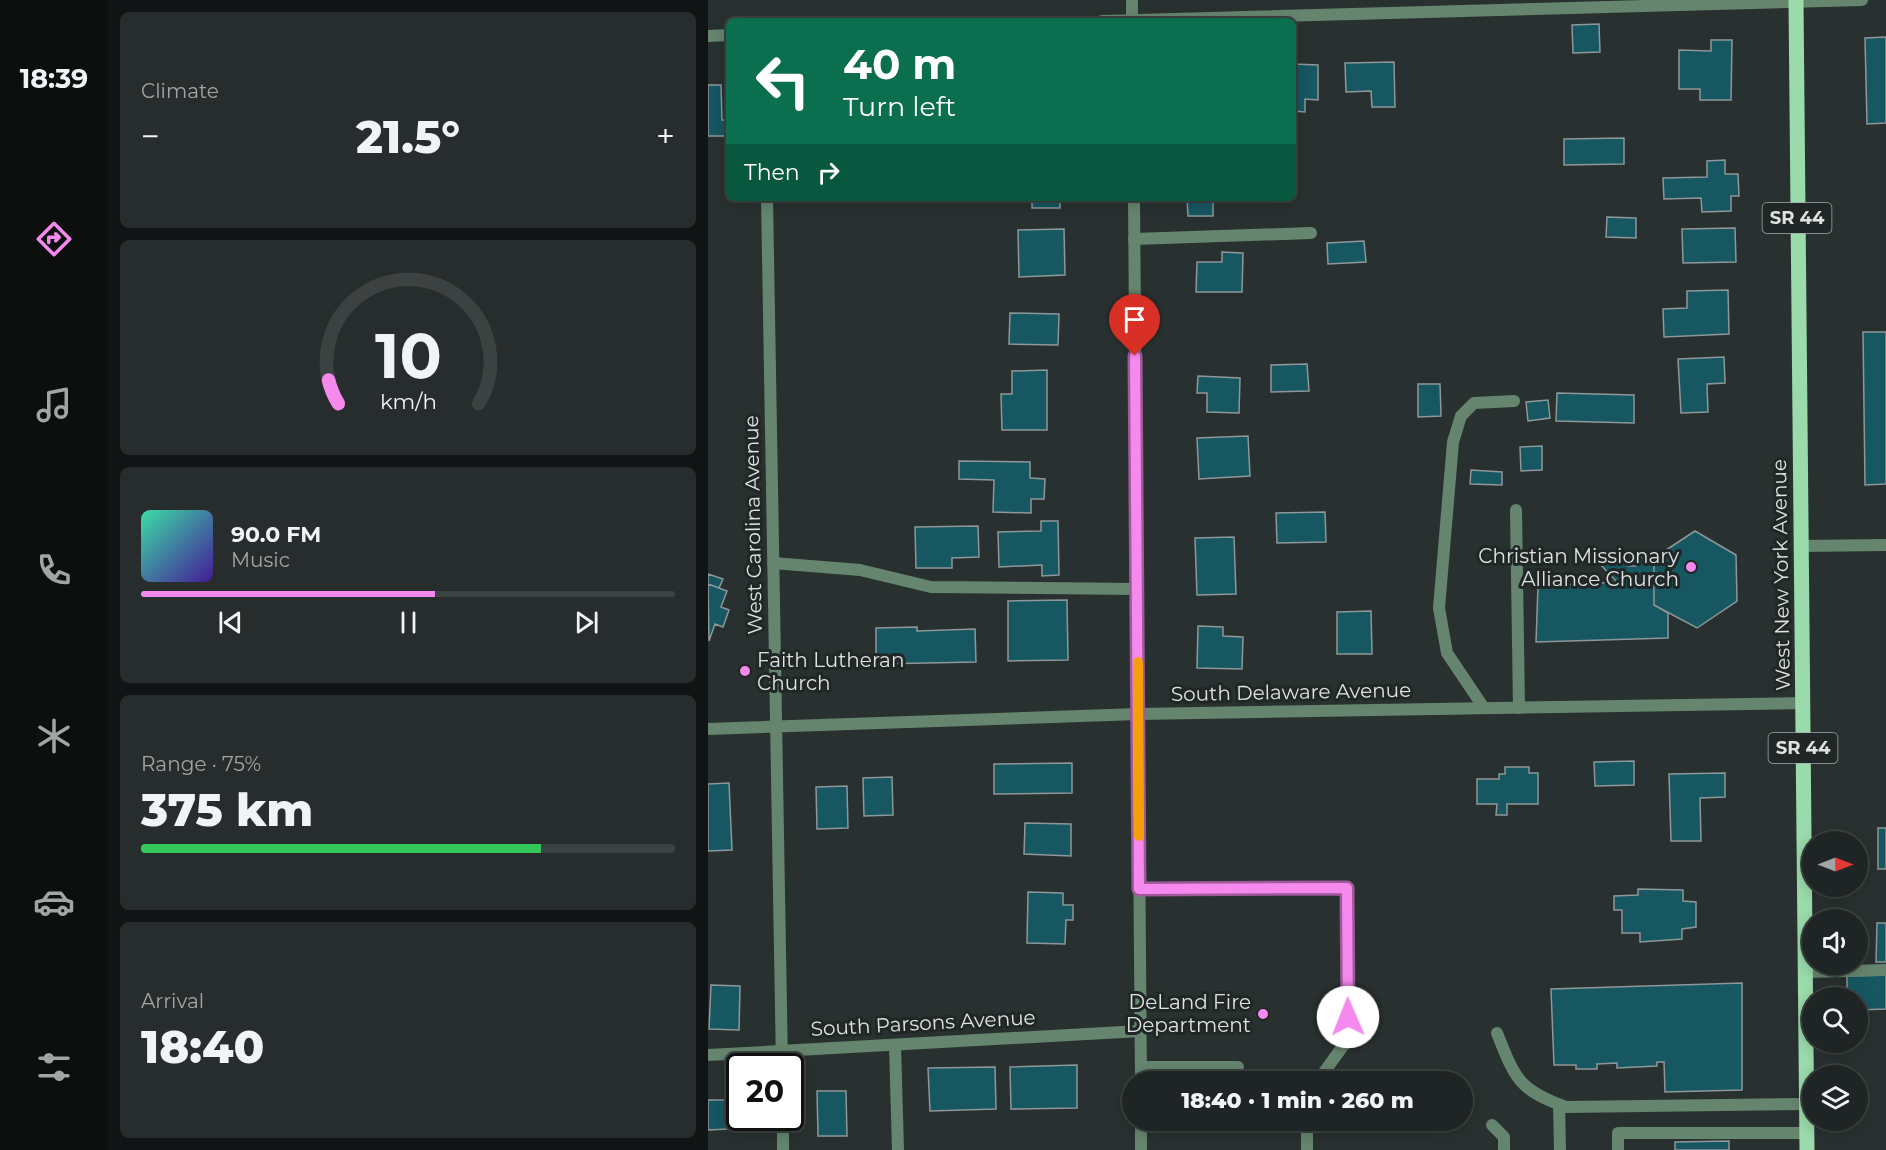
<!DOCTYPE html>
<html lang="en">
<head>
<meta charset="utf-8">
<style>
  :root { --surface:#1f2524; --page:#272d2c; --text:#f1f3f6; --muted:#a1a5a6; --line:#3c4241; --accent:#f689ee }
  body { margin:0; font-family:Montserrat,sans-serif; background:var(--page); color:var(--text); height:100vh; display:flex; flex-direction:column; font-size:22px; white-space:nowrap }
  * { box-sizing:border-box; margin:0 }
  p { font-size:20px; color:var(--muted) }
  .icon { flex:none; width:33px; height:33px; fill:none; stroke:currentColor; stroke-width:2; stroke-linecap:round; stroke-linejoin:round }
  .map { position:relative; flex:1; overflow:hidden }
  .drawer { display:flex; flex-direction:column; gap:12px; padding:12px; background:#111414; width:600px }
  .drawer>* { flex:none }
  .banner { position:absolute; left:18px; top:18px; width:570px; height:183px; border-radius:9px; box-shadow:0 3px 15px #0003,0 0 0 2px var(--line); background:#0b6e4f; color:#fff; overflow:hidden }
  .needle { width:39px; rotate:90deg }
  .tools { position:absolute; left:1094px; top:831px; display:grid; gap:12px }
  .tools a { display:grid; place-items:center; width:66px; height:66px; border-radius:50%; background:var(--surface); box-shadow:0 3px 15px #0003,0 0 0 2px var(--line); font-size:30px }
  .speed { position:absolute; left:18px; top:1053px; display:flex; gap:12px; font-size:30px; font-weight:700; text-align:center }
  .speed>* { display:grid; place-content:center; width:78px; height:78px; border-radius:50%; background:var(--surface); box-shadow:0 3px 15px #0003,0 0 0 2px var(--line); line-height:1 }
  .speed .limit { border:3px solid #111; border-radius:9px; background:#fff; color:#111 }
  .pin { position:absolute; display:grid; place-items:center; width:51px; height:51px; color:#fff; margin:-62px -26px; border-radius:50% 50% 50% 0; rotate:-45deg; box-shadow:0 0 6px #0007 }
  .pin .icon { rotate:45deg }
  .me { position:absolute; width:66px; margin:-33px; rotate:359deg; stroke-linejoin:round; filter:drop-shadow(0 0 4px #0008) }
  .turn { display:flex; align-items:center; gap:21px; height:126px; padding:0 18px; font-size:27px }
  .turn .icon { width:78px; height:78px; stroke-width:2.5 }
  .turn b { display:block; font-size:42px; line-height:51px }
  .then { display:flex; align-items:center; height:57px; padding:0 18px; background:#0003; gap:12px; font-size:22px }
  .big { font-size:45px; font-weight:800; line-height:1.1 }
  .drawer .tile { flex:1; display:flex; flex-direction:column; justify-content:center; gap:9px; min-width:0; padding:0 21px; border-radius:9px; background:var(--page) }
  .drawer .dial { align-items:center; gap:0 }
  .dial svg { height:156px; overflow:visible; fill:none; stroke:var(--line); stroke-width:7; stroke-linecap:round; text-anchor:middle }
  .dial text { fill:var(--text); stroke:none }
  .song { display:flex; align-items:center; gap:18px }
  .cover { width:72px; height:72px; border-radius:9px; background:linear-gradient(135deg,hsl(160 70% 55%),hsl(260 70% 35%)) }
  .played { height:6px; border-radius:3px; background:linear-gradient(90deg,var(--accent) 55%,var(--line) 55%) }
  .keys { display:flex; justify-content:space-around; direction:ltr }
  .heat { display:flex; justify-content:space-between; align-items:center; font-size:33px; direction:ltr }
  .charge { height:9px; border-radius:4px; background:linear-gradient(90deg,#34c759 75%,var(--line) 0) }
  .trip { position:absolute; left:414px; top:1071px; width:351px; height:60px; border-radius:30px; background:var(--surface); box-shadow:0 3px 15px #0003,0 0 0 2px var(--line); font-weight:800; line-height:60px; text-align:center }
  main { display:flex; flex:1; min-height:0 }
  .menu { display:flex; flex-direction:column; width:108px; justify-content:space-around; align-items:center; background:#0c0f0e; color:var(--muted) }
  .menu .icon { width:42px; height:42px }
  .menu .current { color:var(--accent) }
  .menu b { font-size:27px; color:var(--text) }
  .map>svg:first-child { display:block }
  .building { fill:#165762; stroke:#8e9799; stroke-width:1.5 }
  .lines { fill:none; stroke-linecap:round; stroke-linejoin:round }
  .service { stroke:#66856e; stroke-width:12 }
  .minor { stroke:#66856e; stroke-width:12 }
  .tertiary { stroke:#66856e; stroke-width:12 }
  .primary { stroke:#9adaab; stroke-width:15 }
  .route-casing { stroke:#a0599b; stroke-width:15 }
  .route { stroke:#f689ee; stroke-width:10 }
  .slow { stroke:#f59e0b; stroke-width:10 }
  .poi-dot { fill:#f689ee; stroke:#202726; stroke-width:2 }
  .labels { text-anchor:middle; stroke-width:6; stroke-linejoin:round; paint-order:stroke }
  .shield { fill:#202726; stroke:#a5abaa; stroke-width:1.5 }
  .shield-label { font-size:18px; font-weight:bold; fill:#dee3e2 }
  .street-label { font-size:20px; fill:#dee3e2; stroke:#202726 }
  .poi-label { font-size:20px; fill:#dee3e2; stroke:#202726; text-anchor:end }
</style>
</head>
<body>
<main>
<nav class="menu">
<b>18:39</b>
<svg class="icon current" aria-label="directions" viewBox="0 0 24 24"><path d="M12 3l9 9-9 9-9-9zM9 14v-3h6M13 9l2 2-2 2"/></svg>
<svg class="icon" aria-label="music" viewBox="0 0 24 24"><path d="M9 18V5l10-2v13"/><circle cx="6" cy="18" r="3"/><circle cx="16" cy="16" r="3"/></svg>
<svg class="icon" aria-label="phone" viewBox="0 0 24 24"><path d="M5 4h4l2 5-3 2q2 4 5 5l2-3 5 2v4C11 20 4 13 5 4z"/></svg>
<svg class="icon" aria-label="climate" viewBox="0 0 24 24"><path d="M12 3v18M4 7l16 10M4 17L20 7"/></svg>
<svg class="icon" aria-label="car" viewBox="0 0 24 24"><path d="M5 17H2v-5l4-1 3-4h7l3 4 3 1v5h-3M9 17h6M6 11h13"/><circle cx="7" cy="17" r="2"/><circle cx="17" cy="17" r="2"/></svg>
<svg class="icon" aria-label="filters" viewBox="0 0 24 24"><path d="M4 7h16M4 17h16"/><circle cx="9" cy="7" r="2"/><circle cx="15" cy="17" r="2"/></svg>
</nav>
<section class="drawer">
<div class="tile"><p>Climate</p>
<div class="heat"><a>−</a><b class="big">21.5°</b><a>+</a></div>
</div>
<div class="tile dial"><svg viewBox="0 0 100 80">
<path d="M14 69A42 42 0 1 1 86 69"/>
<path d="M14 69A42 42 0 0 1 9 57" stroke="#f689ee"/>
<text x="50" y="56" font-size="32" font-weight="700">10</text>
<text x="50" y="72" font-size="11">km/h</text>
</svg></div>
<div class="tile">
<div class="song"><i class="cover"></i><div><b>90.0 FM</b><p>Music</p></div></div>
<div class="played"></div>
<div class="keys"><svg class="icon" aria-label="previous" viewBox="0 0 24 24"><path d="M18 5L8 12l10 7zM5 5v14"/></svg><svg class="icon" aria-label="pause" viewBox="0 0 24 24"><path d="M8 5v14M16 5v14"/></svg><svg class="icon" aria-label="next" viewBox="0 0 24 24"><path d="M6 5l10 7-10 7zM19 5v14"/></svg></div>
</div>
<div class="tile"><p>Range · 75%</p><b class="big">375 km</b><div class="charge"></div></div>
<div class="tile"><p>Arrival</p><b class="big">18:40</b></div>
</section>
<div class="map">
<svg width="1178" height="1150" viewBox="0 0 1178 1150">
  <rect width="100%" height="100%" fill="#293130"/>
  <path class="building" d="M891 24 892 52 865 53 864 25Z
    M1178 37V123L1159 124 1157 38Z
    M1003 40H1024L1023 100H992V89H971V50L1003 51Z
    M686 62 687 107H664L663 91 638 92 637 63Z
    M585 64 610 65V100L597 99V112L585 111Z
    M0 85H13L14 120H21V136H0Z
    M916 138V164L856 165V139Z
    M1017 160V174H1030L1031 196H1023V211L994 212 993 198 956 199 955 178 999 177V161Z
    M324 198H352V208H324Z
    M479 198H528V200L505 201V216H480Z
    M899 217 928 218V238L898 237Z
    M1027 228 1028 262 975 263 974 229Z
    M356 229 357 275 311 277 310 230Z
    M656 241 658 262 620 264 619 243Z
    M514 252 535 253 534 292H488L489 262H514Z
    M1020 290 1021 334 956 337 955 309 979 308V291Z
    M302 313 351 314 350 345 301 344Z
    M1155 332H1178V484L1157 485Z
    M1016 357 1017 383 999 384 1000 412 973 413 970 359Z
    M599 364 601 391 563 392V365Z
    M339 370V430H294L293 394H304V371Z
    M490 376 532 378 531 413 499 412V393H489Z
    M710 384H732L733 416 710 417Z
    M849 393 926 395V423L848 421Z
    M840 400 842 418 820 421 818 402Z
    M540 436 542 476 491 479 489 438Z
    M834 446V470L813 471 812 447Z
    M251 461 322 462V478L337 479 336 499H323V513L285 512 286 480 251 479Z
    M763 470 794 472V485L762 484Z
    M617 512 618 542 569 543 568 513Z
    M333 521H350L351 575 334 576V565L291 567 290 532 333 531Z
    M270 526 271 557 244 558V568H208L207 527Z
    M987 531 1028 555 1029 601 989 628 946 605V558Z
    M526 537 528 594 489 595 487 538Z
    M904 551 920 566H928V557L946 558V605L960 613V638L828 642 830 586 909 582 891 563Z
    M0 574 15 579 11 588 0 584Z
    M0 584 19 591 13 607 21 610 15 627 7 624 1 641Z
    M359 600 360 660 300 661V601Z
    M663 611 664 654H629V612Z
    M490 626 515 627V636L535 637 534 669 489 668Z
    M209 627V631L267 629 268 662 168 664V628Z
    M926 761V785L887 786 886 762Z
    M364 763V793L286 794V764Z
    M797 767H821V773H830V804H799V815H788L789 804H769V779H791V774H797Z
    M1017 773V797L992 798 993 841H963L961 774Z
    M184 777 185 815 156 816 155 778Z
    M21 783 24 850 0 851V784Z
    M139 786 140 828 109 829 108 787Z
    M317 823 363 824V856L316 854Z
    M1170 828H1178V869H1170Z
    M930 889 975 890V901L988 902V927L974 929V939L932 942V933H914V910H906V896L930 895Z
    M320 892 355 893V905H365V920H358L357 944 319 943Z
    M1169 923H1178V962H1168Z
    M1178 975V1009L1149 1010V998H1139V976Z
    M1034 983V1090L957 1092 956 1062H949V1066L909 1068V1063L889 1064V1069H868V1065H846L843 989Z
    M3 985 32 986 31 1030 1 1029Z
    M369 1065V1108L303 1109 302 1067Z
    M287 1067 288 1109 222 1111 220 1068Z
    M109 1091H138L139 1136H110Z
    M0 1100H19L20 1129 0 1130Z
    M1021 1141V1150H967V1142Z"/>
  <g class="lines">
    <path class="service" d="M426 239 603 233
      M808 510 811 708
      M65 563 152 570 223 587 429 589
      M776 708 739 653 731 608 745 442 753 416 766 403 806 401
      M431 889 639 888 640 1039 609 1082
      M1098 972 1178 970
      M789 1033C807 1078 810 1090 858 1107L1099 1104
      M187 1045 190 1150
      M433 1067H530
      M851 1104 852 1150
      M599 1120V1150
      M784 1125 796 1137V1150
      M910 1150V1133H1099"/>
    <path class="minor" d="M59 198 74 1066
      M1093 546 1178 545
      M0 729 430 714 1095 703
      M0 1055 432 1031
      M75 1118V1150"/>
    <path class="tertiary" d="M424 0V21
      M394 21 1154 0
      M0 36 21 35
      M426 198 433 1082
      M433 1120V1150"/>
    <path class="primary" d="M1088 0 1099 1150"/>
  </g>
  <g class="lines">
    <defs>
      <path id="route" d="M427 356 431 889 639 888 640 1017"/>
    </defs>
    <use href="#route" class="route-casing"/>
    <use href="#route" class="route"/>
    <path class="slow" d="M430 662 431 836"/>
  </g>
  <g class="poi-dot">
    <circle cx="983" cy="567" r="6"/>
    <circle cx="37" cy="671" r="6"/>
    <circle cx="555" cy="1014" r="6"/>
  </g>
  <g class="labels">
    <g class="shield">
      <rect x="1054.5" y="203" width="69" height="30" rx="4.5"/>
      <rect x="1060.5" y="733" width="69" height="30" rx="4.5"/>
    </g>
    <g class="shield-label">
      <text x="1089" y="224">SR 44</text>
      <text x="1095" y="754">SR 44</text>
    </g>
    <g class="street-label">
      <text transform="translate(45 525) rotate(-91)" y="7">West Carolina Avenue</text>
      <text transform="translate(1073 575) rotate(-91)" y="7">West New York Avenue</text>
      <text transform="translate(583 692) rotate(-1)" y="7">South Delaware Avenue</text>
      <text transform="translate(215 1023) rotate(-3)" y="7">South Parsons Avenue</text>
    </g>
    <g class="poi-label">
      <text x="971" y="563">Christian Missionary<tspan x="971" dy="23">Alliance Church</tspan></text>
      <text x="49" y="667" text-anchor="start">Faith Lutheran<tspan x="49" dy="23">Church</tspan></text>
      <text x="543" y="1009">DeLand Fire<tspan x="543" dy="23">Department</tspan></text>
    </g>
  </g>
</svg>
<div class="tools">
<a><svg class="needle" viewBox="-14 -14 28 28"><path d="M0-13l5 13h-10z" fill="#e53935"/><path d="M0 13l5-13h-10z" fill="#a1a5a6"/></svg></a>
<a><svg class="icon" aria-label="sound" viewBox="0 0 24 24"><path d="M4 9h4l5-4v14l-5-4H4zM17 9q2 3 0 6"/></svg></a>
<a><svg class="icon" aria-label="search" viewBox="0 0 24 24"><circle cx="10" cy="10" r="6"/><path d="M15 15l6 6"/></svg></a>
<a><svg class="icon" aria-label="layers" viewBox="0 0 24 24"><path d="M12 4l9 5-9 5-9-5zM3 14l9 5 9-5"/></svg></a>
</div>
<div class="speed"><div class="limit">20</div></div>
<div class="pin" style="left:427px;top:356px;background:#d93025"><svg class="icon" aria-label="arrive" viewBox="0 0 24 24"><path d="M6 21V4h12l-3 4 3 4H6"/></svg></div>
<svg class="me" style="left:640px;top:1017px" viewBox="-20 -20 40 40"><circle r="19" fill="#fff"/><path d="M0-13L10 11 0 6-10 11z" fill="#f689ee"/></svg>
<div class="trip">18:40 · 1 min · 260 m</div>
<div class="banner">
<div class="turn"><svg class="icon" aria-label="left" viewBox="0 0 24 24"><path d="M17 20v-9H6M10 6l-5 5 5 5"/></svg><div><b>40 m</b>Turn left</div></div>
<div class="then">Then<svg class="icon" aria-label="right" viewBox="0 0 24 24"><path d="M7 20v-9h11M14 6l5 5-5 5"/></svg></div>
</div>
</div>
</main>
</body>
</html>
